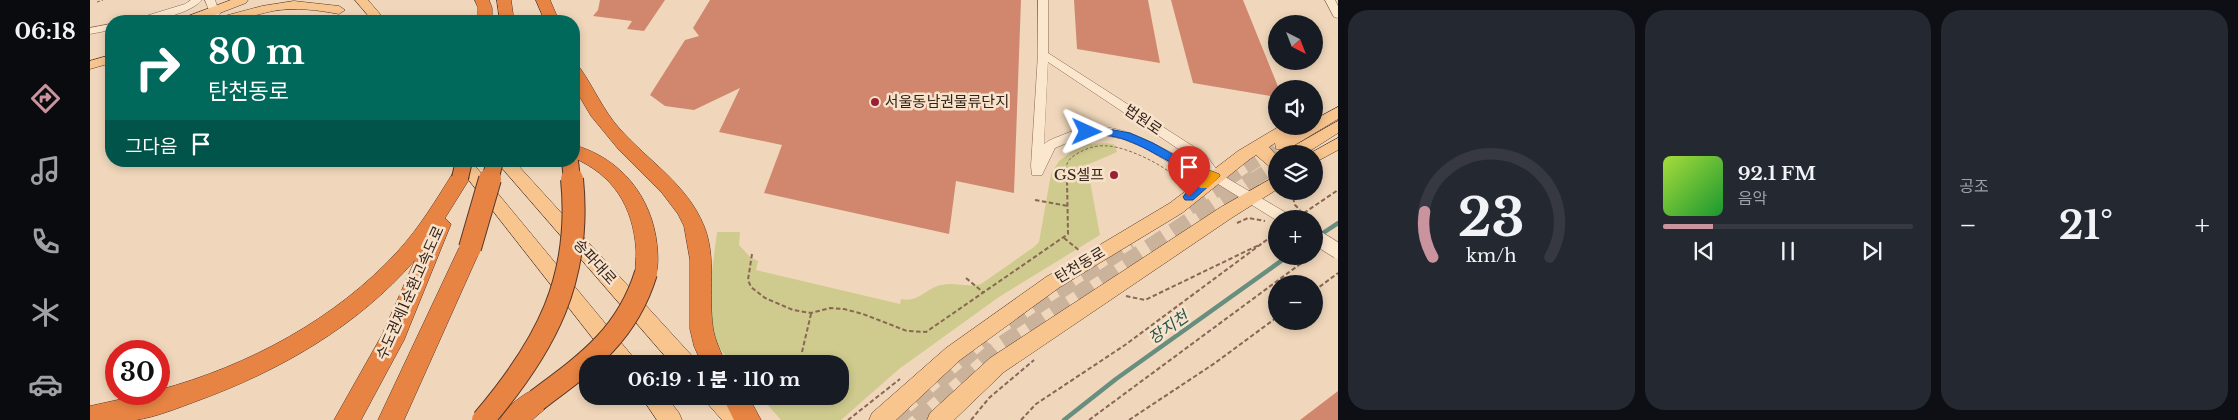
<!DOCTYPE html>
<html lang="ko">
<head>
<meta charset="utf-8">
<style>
  :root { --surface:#171b24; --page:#242831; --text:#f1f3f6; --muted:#9ea1a6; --line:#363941; --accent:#ca949f }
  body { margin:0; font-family:"Libre Baskerville","Noto Sans KR",serif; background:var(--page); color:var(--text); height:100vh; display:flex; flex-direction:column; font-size:19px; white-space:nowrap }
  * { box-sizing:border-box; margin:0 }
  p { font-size:16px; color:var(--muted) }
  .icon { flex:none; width:28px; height:28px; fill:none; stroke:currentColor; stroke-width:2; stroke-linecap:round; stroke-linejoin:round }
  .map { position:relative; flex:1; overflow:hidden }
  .drawer { display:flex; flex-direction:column; gap:10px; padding:10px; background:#0d0f14; width:900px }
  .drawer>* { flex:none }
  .hud { position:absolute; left:15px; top:15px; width:475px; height:152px; border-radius:20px; box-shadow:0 2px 8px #0003; background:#00695c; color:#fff; overflow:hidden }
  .needle { width:32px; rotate:138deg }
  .tools { position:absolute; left:1178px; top:15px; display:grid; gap:10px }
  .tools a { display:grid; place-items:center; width:55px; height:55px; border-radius:50%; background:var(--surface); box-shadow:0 2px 8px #0003; font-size:25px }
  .speed { position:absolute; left:15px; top:340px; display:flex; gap:10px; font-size:25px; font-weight:700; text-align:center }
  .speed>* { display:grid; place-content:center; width:65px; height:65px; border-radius:50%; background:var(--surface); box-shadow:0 2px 8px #0003; line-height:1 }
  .speed .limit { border:8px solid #d22; background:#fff; color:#111 }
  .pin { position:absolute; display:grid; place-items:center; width:42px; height:42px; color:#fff; margin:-51px -21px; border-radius:50% 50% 50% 0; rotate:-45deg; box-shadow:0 0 5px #0007 }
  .pin .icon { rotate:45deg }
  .me { position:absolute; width:55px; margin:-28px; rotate:91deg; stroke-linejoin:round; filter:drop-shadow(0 0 4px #0008) }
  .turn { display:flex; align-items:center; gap:18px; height:105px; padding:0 20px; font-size:22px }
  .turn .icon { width:65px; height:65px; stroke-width:2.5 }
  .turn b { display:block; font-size:35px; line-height:42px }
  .then { display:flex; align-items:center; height:48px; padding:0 20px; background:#0003; gap:10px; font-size:19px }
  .big { font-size:38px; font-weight:800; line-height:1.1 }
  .drawer .card { flex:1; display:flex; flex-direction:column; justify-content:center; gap:8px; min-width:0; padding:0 18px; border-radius:20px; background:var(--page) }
  .drawer .dial { align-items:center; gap:0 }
  .dial svg { height:130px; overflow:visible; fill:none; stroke:var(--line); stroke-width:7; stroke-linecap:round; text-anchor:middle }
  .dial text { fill:var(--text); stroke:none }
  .song { display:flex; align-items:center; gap:15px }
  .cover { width:60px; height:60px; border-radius:8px; background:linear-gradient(135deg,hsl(80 70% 55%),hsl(130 70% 35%)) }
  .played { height:5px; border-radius:2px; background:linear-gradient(90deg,var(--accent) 20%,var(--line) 20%) }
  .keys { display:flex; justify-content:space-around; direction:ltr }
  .heat { display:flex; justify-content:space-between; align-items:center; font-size:28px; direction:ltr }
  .drawer .tiles { flex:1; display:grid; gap:10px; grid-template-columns:repeat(3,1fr) }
  .trip { position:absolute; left:489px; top:355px; width:270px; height:50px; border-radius:20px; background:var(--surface); box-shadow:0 2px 8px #0003; font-weight:800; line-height:50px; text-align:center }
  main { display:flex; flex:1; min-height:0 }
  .menu { display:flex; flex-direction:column; width:90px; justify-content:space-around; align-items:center; background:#090b0e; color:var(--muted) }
  .menu .icon { width:35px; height:35px }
  .menu .selected { color:var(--accent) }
  .menu b { font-size:22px; color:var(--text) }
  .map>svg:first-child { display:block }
  .green { fill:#cfcb8e }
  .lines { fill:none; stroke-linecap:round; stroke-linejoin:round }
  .stream { stroke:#678e7e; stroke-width:4.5 }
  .building { fill:#d1876e }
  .major-tunnel-far1 { stroke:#cbb39b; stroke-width:14; stroke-dasharray:14 8; stroke-linecap:butt }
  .major-tunnel { stroke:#cbb39b; stroke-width:19; stroke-dasharray:19 10; stroke-linecap:butt }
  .minor-casing { stroke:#886754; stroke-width:1 }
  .major-casing { stroke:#553629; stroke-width:1 }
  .highway-casing { stroke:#553629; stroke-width:1 }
  .path-far1 { stroke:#886754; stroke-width:1; stroke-dasharray:3 2; stroke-linecap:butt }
  .path { stroke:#886754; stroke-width:2; stroke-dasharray:4.5 2.5; stroke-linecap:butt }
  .minor { fill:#fbe6ce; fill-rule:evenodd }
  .major { fill:#f8c58e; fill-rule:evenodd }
  .highway { fill:#e88443; fill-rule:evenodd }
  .minor-bridge-casing { stroke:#886754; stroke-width:16; stroke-linecap:butt }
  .highway-bridge-far1-casing { stroke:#553629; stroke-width:18; stroke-linecap:butt }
  .highway-bridge-casing { stroke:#553629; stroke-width:24; stroke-linecap:butt }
  .minor-bridge { stroke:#fbe6ce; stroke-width:15 }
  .highway-bridge-far1 { stroke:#e88443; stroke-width:16 }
  .highway-bridge { stroke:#e88443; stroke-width:22 }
  .route { fill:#1a73e8; stroke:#114b97 }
  .slow { fill:#f59e0b }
  .poi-dot { fill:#9b2035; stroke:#f7e3cb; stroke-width:2 }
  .labels { text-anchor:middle; stroke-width:5; stroke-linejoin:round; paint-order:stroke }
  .poi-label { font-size:15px; fill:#36231a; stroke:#f7e3cb; text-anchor:start }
  .street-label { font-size:15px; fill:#36231a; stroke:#f7e3cb }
  .water-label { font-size:16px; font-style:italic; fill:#28574c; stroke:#f7e3cb }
</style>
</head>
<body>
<main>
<nav class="menu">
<b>06:18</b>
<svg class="icon selected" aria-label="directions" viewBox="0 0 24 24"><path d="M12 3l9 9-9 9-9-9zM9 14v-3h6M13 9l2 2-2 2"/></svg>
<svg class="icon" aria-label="music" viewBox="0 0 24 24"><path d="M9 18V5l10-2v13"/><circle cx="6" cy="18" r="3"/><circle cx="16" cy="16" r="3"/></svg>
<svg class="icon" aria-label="phone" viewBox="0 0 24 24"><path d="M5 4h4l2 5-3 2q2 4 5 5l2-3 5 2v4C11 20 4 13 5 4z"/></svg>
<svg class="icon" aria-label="climate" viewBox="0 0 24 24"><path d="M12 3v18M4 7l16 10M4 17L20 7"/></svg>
<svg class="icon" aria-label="car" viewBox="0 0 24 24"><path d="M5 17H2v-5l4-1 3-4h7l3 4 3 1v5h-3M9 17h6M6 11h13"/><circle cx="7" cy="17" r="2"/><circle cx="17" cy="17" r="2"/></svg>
</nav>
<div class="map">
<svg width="1248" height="420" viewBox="0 0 1248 420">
  <rect width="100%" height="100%" fill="#f0d7bb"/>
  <path class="green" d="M1015 143 1024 144 1027 152 997 165 1010 235 909 297 809 369 751 420H691L670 396H750V364H642L624 341 618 303 627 232H650L649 245 661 258 668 261 666 270 810 304 811 299C829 303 836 288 851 285 865 282 877 288 891 284L944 247 949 242 961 174 969 161 981 152 999 144Z"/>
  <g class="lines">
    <path class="stream" d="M1230 235 1248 223
      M974 420 1026 379 1198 256"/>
  </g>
  <path class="building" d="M510 0H575L554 31 537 29 542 21 503 16 508 10Z
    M620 0H931L924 193 866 181 859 234 674 193 692 145 629 132 650 88 604 110 575 106 560 95 595 40 609 36 603 28Z
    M984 0H1058L1070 63 987 49Z
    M1081 0H1153L1189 89H1186V97L1103 83Z
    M1248 391V420H1210Z"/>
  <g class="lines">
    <path class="major-tunnel-far1" d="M1137 180 1185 148
      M1163 180 1186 165"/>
    <path class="major-tunnel" d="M1098 206 1139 179
      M918 323 1041 243
      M803 420 895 339
      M826 420 910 347 1165 179"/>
    <defs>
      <path id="minor" d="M101 0H112C100 14 62 22 45 21L46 19 95 4Z
        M115 0H125L130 14 121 21H110L120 13Z
        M948 0H958V53L1115 154 1130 174 1200 215 1202 219 1186 220 1120 179 1085 166 1055 148 1033 139 1008 134 989 138 965 148 952 175H942L941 166 948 54ZM958 62 1105 160 1110 166C1064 148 1027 112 975 134 968 137 960 139 954 144Z
        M1235 0H1245L1248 6V18L1244 17Z
        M21 24V30L0 34V28Z"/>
      <path id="major" d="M141 0H158L156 3 109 21H92L93 18Z
        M265 0H278L296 21H283Z
        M204 1 249 6 255 10 249 14C227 10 206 7 183 11 163 15 146 22 126 21L127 18 172 6Z
        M21 55V63L0 69V61Z
        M1248 107V119L1198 149H1186L1185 143 1179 147 1186 155V169L1180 167 1166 155 1160 159 1092 213 970 287 870 360 806 420H779L782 413 856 348 956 277 1080 203 1148 151 1190 126H1210L1208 129 1212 126H1224V120Z
        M1248 121V133L1215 154H1195L1197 150Z
        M1248 138V150L1224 163V154H1219Z
        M364 161H381L543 357 546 364H523Z
        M406 161H424L603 357 606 364H582Z
        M1186 176V190L1143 217 914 372 864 420H837L840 413 900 358 1131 207Z
        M551 396H576L589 413 592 420H567Z
        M614 396H640L655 413 658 420H632L617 403Z"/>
      <path id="highway" d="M385 0H399L402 8V21H388V8Z
        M407 0H421L424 21H410Z
        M446 0H460L469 21H455Z
        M484 66 490 68C504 88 513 110 529 128 558 161 597 184 614 226 627 258 618 294 623 328 625 341 631 352 636 364H612L604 346 600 329V260L594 226 588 214 572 193 529 150 501 116 484 87Z
        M484 145C531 158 562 197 567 245 568 256 569 269 564 279L556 282 548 279C543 269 547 259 546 249 543 206 523 175 484 158Z
        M370 171 377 173 380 178 355 218 361 224 314 340 271 420H244L292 335 325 260C267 327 189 371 107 401 88 408 66 417 46 420 31 420 15 420 0 420V406L55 394H69V390C158 366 246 319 308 251 330 227 346 200 363 173Z
        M380 240 387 242 391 248 314 420H288L369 248 373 242Z
        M447 388 456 392 460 400 456 408 442 420H410C416 406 433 394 447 388Z
        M632 396H658L671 420H644Z"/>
    </defs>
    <use href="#minor" class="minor-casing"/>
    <use href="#major" class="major-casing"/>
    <use href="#highway" class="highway-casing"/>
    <path class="path-far1" d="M7 2 13 0
      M234 17 237 21
      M977 180C977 175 976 169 977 164 979 158 986 154 992 151 1000 147 1009 145 1018 146 1037 147 1077 166 1088 180"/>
    <path class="path" d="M1088 179 1091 188
      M1201 191 1205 205 1210 210
      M945 200 978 206
      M1208 217 1248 190
      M1147 223 1158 218 1175 221
      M974 238 990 251
      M662 254 658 280 661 287 675 298 703 310 721 313 740 308 754 309 773 314 817 331 836 332 978 234 977 179
      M876 278 894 293
      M1224 291 1248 273
      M1036 296 1055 300 1171 244
      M712 352 721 314
      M758 420 810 379
      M881 420 899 398 944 360
      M931 420 946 404 1035 345 1186 233
      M999 420 1221 256
      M1039 420 1125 363 1186 318"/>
    <use href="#minor" class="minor"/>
    <use href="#major" class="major"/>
    <use href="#highway" class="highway"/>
    <defs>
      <path id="minor-bridge" d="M1224 236 1248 251"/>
      <path id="highway-bridge-far1" d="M480 161 482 180
        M370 178 374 161
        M400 180 405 161"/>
      <path id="highway-bridge" d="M380 248 400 179
        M447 400C497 363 537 335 556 273
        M393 420C456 346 492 279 482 179"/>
    </defs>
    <use href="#minor-bridge" class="minor-bridge-casing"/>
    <use href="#highway-bridge-far1" class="highway-bridge-far1-casing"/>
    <use href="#highway-bridge" class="highway-bridge-casing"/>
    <use href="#minor-bridge" class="minor-bridge"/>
    <use href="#highway-bridge-far1" class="highway-bridge-far1"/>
    <use href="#highway-bridge" class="highway-bridge"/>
  </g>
  <path class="route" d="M1008 127 1040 133 1063 143 1093 160 1129 174 1130 176 1103 200H1095L1093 197 1095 194 1116 177C1106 173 1094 170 1084 164 1057 150 1029 130 997 136L992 132 994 130Z"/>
  <path class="slow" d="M1106 165 1129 174 1130 176 1118 188H1110L1108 185 1116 177 1102 172 1101 169 1102 167Z"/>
  <g class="poi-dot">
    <circle cx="785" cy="102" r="5"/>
    <circle cx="1024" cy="175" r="5"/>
  </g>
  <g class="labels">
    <g class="poi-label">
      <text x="795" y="107">서울동남권물류단지</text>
      <text x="1014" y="180" text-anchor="end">GS셀프</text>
    </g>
    <g class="street-label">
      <text transform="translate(1053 120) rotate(34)" y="5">법원로</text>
      <text transform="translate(505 262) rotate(48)" y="5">송파대로</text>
      <text transform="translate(990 265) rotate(-31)" y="5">탄천동로</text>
      <text transform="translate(320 293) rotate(-66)" y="5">수도권제1순환고속도로</text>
    </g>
    <g class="water-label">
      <text transform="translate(1078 327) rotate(-35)" y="6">장지천</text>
    </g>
  </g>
</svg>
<div class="tools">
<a><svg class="needle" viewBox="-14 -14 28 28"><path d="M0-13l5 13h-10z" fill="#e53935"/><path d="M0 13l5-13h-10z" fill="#9ea1a6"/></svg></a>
<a><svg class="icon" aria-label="sound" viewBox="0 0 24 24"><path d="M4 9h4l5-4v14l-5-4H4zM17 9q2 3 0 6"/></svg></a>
<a><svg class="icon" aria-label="layers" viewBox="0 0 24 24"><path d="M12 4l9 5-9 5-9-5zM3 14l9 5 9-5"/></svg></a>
<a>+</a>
<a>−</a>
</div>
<div class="speed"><div class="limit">30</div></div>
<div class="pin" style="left:1099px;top:197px;background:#d93025"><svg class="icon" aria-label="arrive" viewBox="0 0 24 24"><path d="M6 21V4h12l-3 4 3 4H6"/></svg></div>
<svg class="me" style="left:997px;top:132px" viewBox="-20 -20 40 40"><path d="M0-17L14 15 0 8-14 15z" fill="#1a73e8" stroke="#fff" stroke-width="4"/></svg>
<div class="trip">06:19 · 1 분 · 110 m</div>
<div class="hud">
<div class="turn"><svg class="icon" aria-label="right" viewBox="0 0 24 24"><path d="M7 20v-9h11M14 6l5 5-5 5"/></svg><div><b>80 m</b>탄천동로</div></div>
<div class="then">그다음<svg class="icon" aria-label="arrive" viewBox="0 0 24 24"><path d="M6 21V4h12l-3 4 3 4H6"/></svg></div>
</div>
</div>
<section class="drawer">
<div class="tiles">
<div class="card dial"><svg viewBox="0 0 100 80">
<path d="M14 69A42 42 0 1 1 86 69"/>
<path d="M14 69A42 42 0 0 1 9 41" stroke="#ca949f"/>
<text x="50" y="56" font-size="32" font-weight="700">23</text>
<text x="50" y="72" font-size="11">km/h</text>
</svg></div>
<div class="card">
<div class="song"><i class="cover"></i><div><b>92.1 FM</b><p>음악</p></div></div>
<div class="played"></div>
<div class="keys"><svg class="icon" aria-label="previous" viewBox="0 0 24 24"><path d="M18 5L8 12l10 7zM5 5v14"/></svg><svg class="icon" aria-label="pause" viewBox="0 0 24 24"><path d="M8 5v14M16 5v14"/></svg><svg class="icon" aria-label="next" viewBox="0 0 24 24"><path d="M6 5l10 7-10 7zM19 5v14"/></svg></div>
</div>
<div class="card"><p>공조</p>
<div class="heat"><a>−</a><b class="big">21°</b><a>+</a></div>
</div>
</div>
</section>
</main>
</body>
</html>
